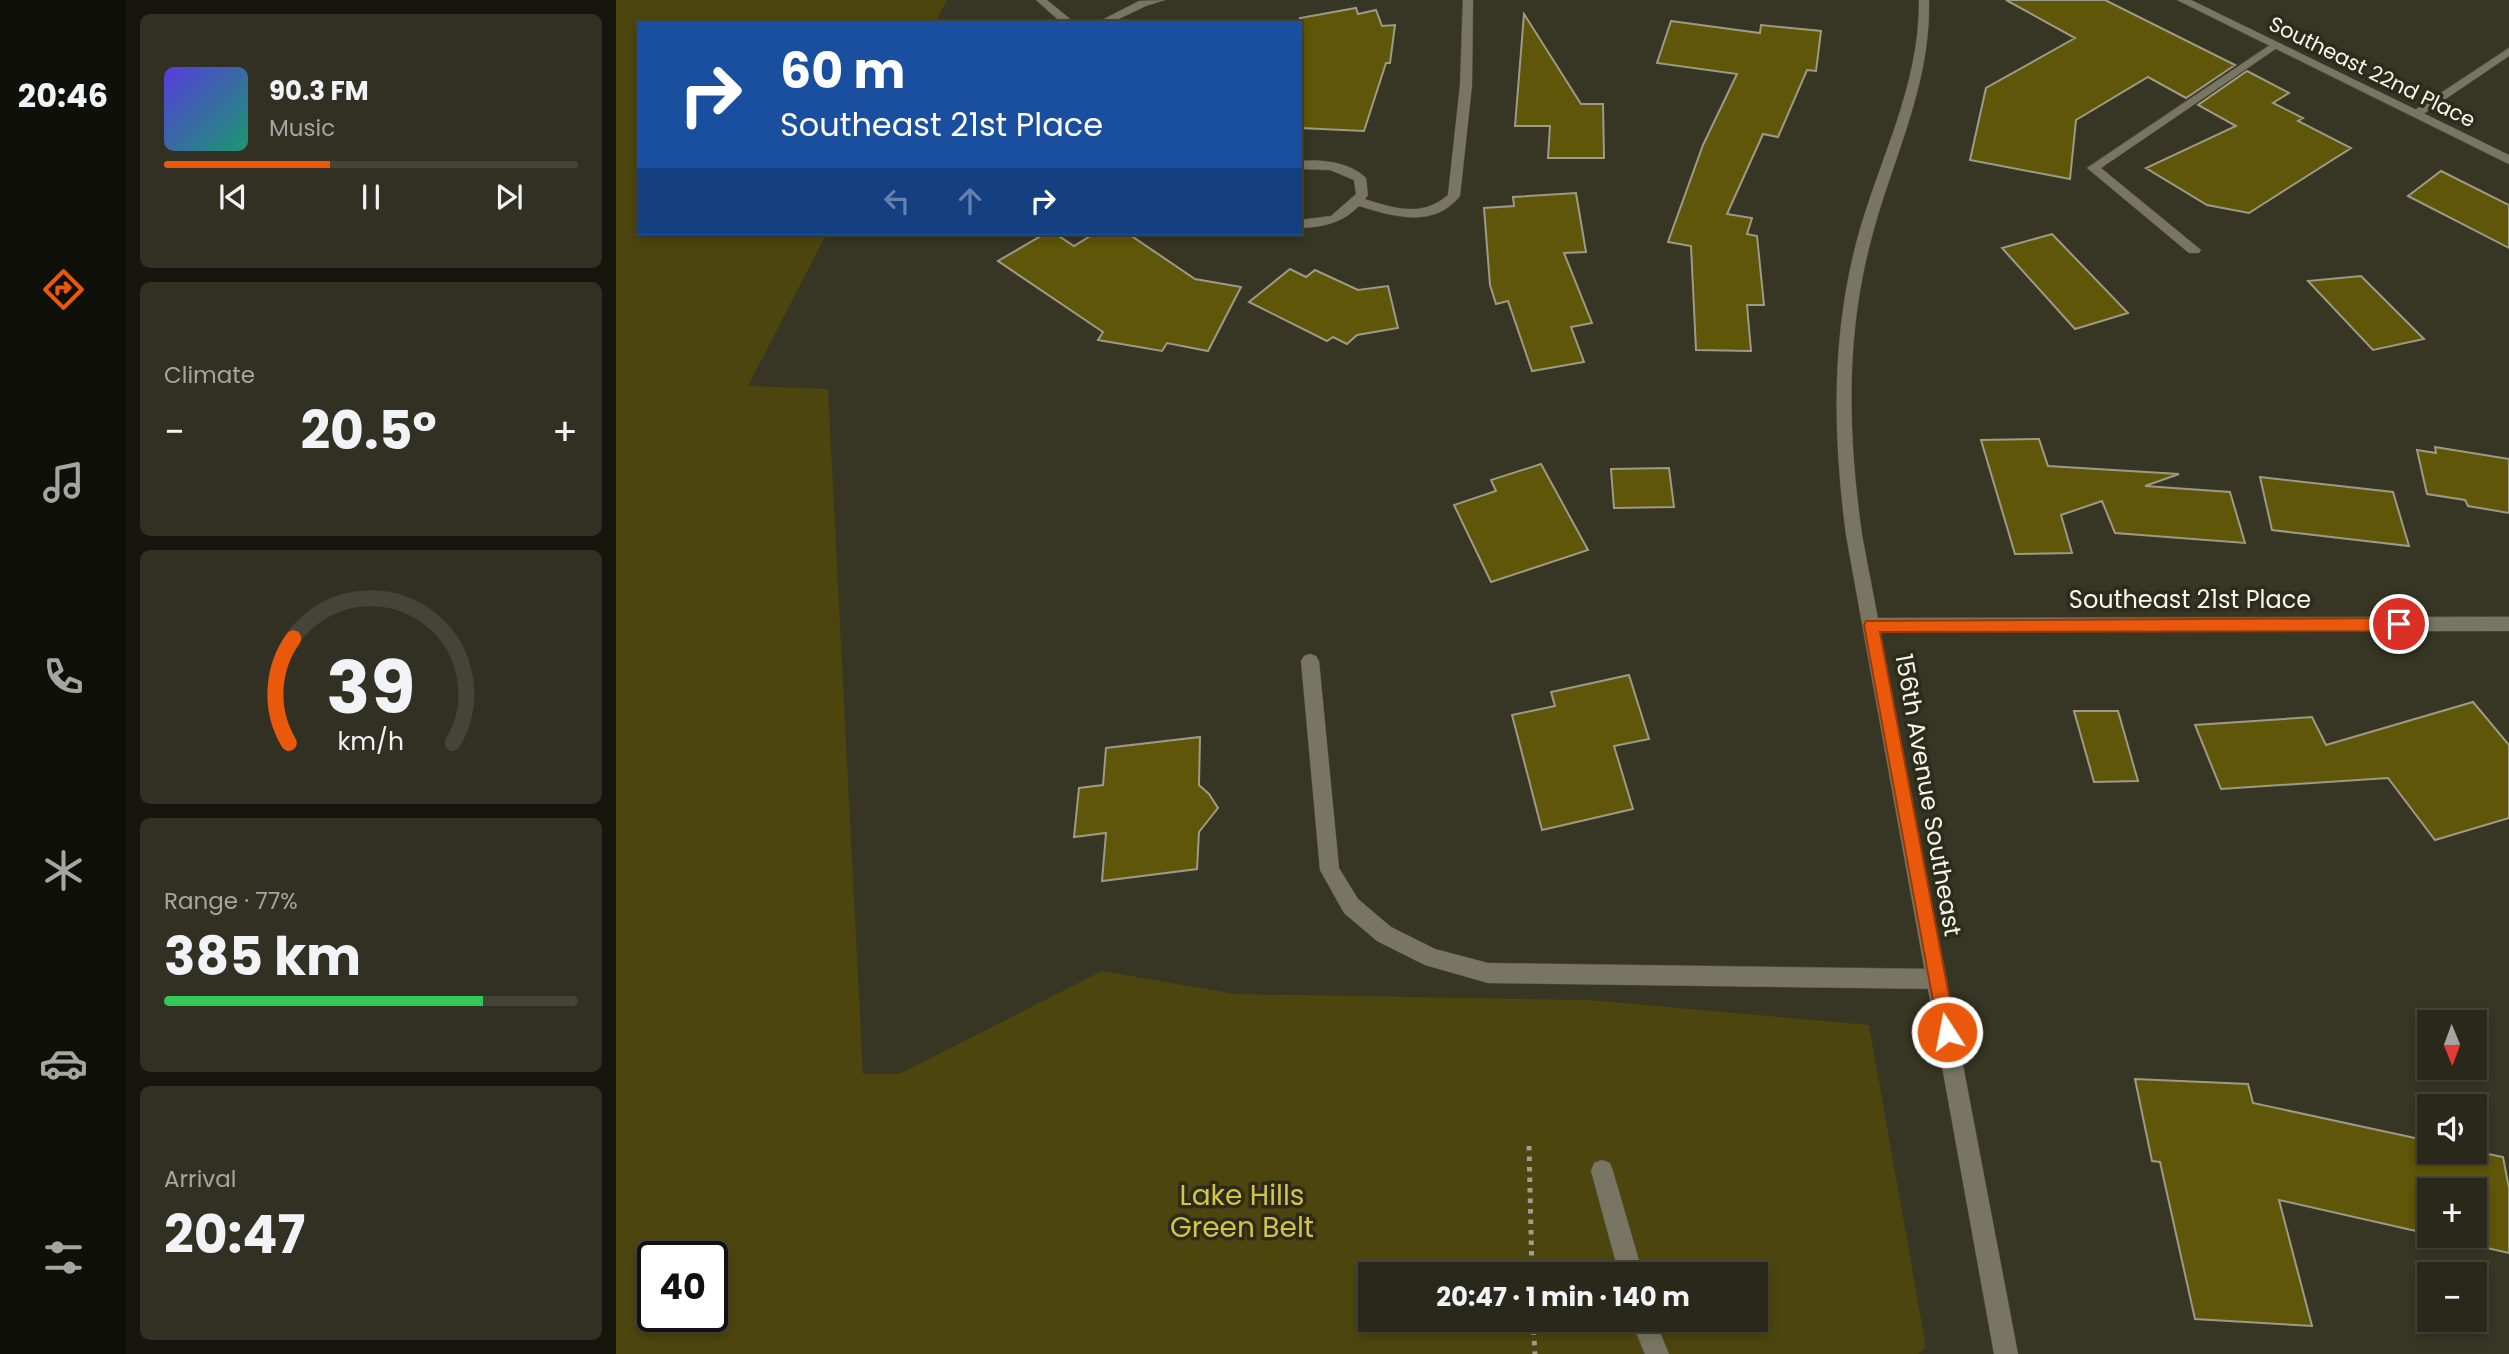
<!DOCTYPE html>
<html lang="en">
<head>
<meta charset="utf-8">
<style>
  :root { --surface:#29281a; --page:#313023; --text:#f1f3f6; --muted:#a5a6a2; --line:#454439; --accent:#ea580c }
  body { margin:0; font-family:Poppins,sans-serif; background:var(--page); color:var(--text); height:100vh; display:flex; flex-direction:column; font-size:26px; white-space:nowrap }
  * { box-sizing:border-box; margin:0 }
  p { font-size:23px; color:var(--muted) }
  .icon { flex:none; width:38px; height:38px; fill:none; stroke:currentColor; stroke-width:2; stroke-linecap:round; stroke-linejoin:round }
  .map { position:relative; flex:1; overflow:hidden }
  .sheet { display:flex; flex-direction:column; gap:14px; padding:14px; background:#17160e; width:490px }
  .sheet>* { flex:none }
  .banner { position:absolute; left:21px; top:21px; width:665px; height:214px; border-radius:0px; box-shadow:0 4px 10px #0003,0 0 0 2px var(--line); background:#1a4fa0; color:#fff; overflow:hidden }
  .needle { width:46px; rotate:179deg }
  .tools { position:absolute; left:1801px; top:1010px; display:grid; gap:14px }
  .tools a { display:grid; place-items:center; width:70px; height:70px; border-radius:0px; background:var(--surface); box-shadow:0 4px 10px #0003,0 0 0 2px var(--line); font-size:35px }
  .speed { position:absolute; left:21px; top:1241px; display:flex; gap:14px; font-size:35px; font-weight:700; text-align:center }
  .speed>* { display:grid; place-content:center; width:91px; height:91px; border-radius:50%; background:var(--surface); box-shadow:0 4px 10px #0003,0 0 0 2px var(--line); line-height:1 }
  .speed .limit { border:4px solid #111; border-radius:10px; background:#fff; color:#111 }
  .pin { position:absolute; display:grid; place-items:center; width:60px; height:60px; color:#fff; margin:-30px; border:4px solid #fff; border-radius:50%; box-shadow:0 2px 7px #0007 }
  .me { position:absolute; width:77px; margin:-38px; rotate:349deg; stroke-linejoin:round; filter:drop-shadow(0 0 5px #0008) }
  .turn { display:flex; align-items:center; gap:24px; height:147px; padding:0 28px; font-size:32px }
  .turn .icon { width:91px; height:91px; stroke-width:2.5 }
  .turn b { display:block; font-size:49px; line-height:60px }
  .lanes { display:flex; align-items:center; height:66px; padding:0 28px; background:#0003; justify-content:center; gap:35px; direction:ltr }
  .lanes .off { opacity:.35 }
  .big { font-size:52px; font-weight:700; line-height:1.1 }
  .sheet .card { flex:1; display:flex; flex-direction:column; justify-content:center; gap:10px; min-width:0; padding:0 24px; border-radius:10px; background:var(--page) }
  .sheet .dial { align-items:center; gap:0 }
  .dial svg { height:182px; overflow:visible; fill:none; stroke:var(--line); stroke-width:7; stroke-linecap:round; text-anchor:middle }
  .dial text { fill:var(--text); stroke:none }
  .song { display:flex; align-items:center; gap:21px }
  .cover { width:84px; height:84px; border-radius:10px; background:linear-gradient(135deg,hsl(250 70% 55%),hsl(160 70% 35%)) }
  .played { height:7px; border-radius:4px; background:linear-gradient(90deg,var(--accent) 40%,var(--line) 40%) }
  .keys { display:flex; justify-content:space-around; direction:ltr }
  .heat { display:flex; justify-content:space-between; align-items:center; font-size:38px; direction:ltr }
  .charge { height:10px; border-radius:5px; background:linear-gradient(90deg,#34c759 77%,var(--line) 0) }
  .trip { position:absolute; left:742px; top:1262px; width:410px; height:70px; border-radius:0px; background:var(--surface); box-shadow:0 4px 10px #0003,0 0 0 2px var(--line); font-weight:700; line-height:70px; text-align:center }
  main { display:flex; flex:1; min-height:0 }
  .tab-bar { display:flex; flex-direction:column; width:126px; justify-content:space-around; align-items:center; background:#10100a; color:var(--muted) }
  .tab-bar .icon { width:49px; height:49px }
  .tab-bar .active { color:var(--accent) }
  .tab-bar b { font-size:32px; color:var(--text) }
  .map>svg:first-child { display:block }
  .green { fill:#4c450e; fill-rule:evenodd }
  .building { fill:#5f5609; stroke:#9d9b86; stroke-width:2 }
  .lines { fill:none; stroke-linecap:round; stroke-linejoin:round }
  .lane-casing { stroke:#535141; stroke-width:1 }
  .street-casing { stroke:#535141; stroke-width:1 }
  .secondary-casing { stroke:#535141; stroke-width:1 }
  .path { stroke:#a09e90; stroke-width:5; stroke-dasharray:4.5 6; stroke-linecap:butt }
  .lane { fill:#787662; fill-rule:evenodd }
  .street { fill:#787662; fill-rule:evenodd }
  .secondary { fill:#787662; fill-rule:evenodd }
  .route { fill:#ea580c; stroke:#983908; stroke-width:2 }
  .labels { text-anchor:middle; stroke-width:7; stroke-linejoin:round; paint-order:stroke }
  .far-street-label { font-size:21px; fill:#f7f6ea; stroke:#2d2b1a }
  .street-label { font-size:24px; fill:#f7f6ea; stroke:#2d2b1a }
  .near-park-label { font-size:28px; fill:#d3c347; stroke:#2d2b1a }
</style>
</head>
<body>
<main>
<nav class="tab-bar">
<b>20:46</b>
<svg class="icon active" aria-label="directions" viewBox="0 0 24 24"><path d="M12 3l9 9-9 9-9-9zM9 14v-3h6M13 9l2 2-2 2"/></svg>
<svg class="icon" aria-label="music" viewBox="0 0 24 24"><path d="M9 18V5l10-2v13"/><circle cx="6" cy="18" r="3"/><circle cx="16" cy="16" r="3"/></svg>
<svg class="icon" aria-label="phone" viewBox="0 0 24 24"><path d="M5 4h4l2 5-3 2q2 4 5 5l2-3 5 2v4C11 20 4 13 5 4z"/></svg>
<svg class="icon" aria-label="climate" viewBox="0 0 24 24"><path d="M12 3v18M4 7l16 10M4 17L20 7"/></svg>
<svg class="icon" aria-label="car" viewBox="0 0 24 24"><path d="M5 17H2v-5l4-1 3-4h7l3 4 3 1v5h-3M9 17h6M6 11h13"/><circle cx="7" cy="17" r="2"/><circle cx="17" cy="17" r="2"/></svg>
<svg class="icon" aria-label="filters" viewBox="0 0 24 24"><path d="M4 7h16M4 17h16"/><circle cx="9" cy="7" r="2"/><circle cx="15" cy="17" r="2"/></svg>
</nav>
<section class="sheet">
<div class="card">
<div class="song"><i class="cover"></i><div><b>90.3 FM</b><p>Music</p></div></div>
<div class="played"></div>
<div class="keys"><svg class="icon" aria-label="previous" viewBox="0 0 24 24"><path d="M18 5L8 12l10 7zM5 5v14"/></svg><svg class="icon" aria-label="pause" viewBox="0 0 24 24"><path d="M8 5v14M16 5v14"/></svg><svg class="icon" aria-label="next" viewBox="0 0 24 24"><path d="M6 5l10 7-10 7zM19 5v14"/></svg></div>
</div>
<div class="card"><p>Climate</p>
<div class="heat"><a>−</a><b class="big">20.5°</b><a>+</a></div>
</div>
<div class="card dial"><svg viewBox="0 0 100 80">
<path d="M14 69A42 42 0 1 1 86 69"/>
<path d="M14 69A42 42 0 0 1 16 23" stroke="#ea580c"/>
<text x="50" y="56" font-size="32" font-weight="700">39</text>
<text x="50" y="72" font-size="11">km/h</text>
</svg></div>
<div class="card"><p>Range · 77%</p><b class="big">385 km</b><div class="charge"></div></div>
<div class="card"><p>Arrival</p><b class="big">20:47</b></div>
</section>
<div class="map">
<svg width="1893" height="1354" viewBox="0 0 1893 1354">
  <rect width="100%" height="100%" fill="#373523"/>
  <path class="green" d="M0 0H331L319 23H23V233H211L132 386 212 389 247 1074H283L486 971 619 994 973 1000 1253 1025 1310 1347 1302 1354H0ZM37 1256H96V1316H37ZM754 1274H1139V1320H754Z"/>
  <path class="building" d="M1390 0H1489L1619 65 1570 98 1532 77 1460 120 1454 179 1354 160 1370 88 1459 38Z
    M740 8 742 14 760 10 766 26 779 25 774 63H770L748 131 684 128V18Z
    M908 14 965 104H987L988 158H932L934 126H899Z
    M1055 21 1144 33 1145 25 1205 31 1200 71 1191 70 1162 137 1147 134 1111 214 1136 218 1131 234 1141 236 1148 305H1131L1135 351 1080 350 1075 246 1052 242 1087 145 1121 74 1041 63Z
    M1631 71 1673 93 1657 103 1687 118 1682 121 1735 148 1633 213 1591 205 1530 168 1620 126 1582 105Z
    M1825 171 1893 205V248L1792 196Z
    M960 193 970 252 948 253 976 323 955 327 968 362 916 371 892 301 880 304 874 285 868 208 898 206 897 197Z
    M430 233H438L458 246 479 233H511L579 279 625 287 592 351 551 343 546 351 482 340 487 332 382 261Z
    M1436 234 1512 313 1459 329 1386 248Z
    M674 269 690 277 699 270 742 290 772 286 782 328 741 335 731 344 717 337 711 341 633 302Z
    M1745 276 1808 339 1757 350 1692 281Z
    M1423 439 1432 466 1563 474 1529 486 1614 492 1629 543 1499 533 1486 501 1445 515 1456 553 1399 554 1365 440Z
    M1819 447 1893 459V513L1852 506 1849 500 1811 494 1801 450 1820 453Z
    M925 464 972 550 875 582 838 505 880 491 875 480Z
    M1053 468 1058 507 998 508 995 469Z
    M1644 477 1777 492 1793 546 1656 530Z
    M1013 675 1033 739 998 746 1017 809 926 830 896 715 939 706 935 692Z
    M1857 702 1893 745V818L1819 840 1772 778 1605 789 1579 725 1696 717 1710 745Z
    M1458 711H1502L1522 781 1478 782Z
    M584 737 583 785 593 794 602 808 583 832 581 869 486 881 490 833 458 837 463 788 487 785 490 748Z
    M1519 1079 1632 1084 1637 1103 1813 1141V1152L1858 1151 1887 1157 1893 1188V1253L1818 1236H1858V1190H1813V1234L1663 1200 1696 1326 1579 1319 1544 1162 1536 1161Z"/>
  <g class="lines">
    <defs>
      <path id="lane" d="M549 0 530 6 494 23H480L523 1Z
        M847 0H857L856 85 844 196C816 231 773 215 736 204V198L741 197C774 206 803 220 832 195L844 85Z
        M694 654 700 656 703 661 723 868 742 899 775 927 819 949 872 963 1321 969 1328 972 1331 979 1328 986 1321 989 872 983 809 965 761 941 728 913 704 870 685 661 688 656Z
        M986 1160 994 1163 997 1171 1027 1274H1003L975 1171 978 1163Z
        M1015 1320H1039L1053 1354H1029Z"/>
      <path id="street" d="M420 0H431L459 23H446Z
        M1657 43 1663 46 1661 48 1485 168 1585 250 1583 253H1573L1471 168Z
        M1893 48V56L1803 117 1793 114Z
        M684 161C706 159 734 162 750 178L752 195C734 220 714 227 684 228V220L715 216 740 194 738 180 714 170 684 169Z
        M1893 617V631L1255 632 1249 630 1247 625 1249 620 1255 618Z"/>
      <path id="secondary" d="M1303 0H1313C1315 86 1276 159 1255 240 1229 338 1232 436 1246 535L1402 1354H1378L1230 535C1217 436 1215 337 1241 240 1263 159 1304 86 1303 0Z
        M1561 0H1575L1893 155V164Z"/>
    </defs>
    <use href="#lane" class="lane-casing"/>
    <use href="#street" class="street-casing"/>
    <use href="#secondary" class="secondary-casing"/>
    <path class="path" d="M913 1146 916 1274
      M917 1320 919 1354"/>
    <use href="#lane" class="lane"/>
    <use href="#street" class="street"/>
    <use href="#secondary" class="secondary"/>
  </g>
  <path class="route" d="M1783 618 1791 624 1783 631 1264 632 1340 1032 1337 1039 1331 1042 1324 1039 1248 625 1250 621Z"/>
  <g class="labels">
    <g class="far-street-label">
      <text transform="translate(1756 72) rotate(26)" y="7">Southeast 22nd Place</text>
    </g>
    <g class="street-label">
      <text x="1574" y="608">Southeast 21st Place</text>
      <text transform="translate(1312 795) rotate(80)" y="8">156th Avenue Southeast</text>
    </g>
    <g class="near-park-label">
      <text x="626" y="1205">Lake Hills<tspan x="626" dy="32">Green Belt</tspan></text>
    </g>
  </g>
</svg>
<div class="tools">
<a><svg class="needle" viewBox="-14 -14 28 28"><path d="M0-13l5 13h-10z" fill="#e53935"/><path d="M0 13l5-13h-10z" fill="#a5a6a2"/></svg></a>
<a><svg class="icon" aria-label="sound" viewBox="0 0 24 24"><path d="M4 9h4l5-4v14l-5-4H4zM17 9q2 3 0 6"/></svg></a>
<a>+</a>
<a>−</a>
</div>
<div class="speed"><div class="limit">40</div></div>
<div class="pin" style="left:1783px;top:624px;background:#d93025"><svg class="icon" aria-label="arrive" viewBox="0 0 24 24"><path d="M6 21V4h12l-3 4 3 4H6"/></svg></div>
<svg class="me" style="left:1331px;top:1032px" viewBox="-20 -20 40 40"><circle r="17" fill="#ea580c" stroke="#fff" stroke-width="3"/><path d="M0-11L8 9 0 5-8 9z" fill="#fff"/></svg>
<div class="trip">20:47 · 1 min · 140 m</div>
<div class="banner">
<div class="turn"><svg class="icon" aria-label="right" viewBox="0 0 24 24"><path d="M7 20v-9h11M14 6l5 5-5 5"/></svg><div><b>60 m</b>Southeast 21st Place</div></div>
<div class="lanes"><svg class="icon off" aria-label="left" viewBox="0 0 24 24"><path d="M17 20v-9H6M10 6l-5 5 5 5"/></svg><svg class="icon off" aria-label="ahead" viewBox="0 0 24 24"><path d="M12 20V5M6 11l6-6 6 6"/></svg><svg class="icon" aria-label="right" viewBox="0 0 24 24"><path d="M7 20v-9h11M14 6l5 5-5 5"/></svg></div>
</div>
</div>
</main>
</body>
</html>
